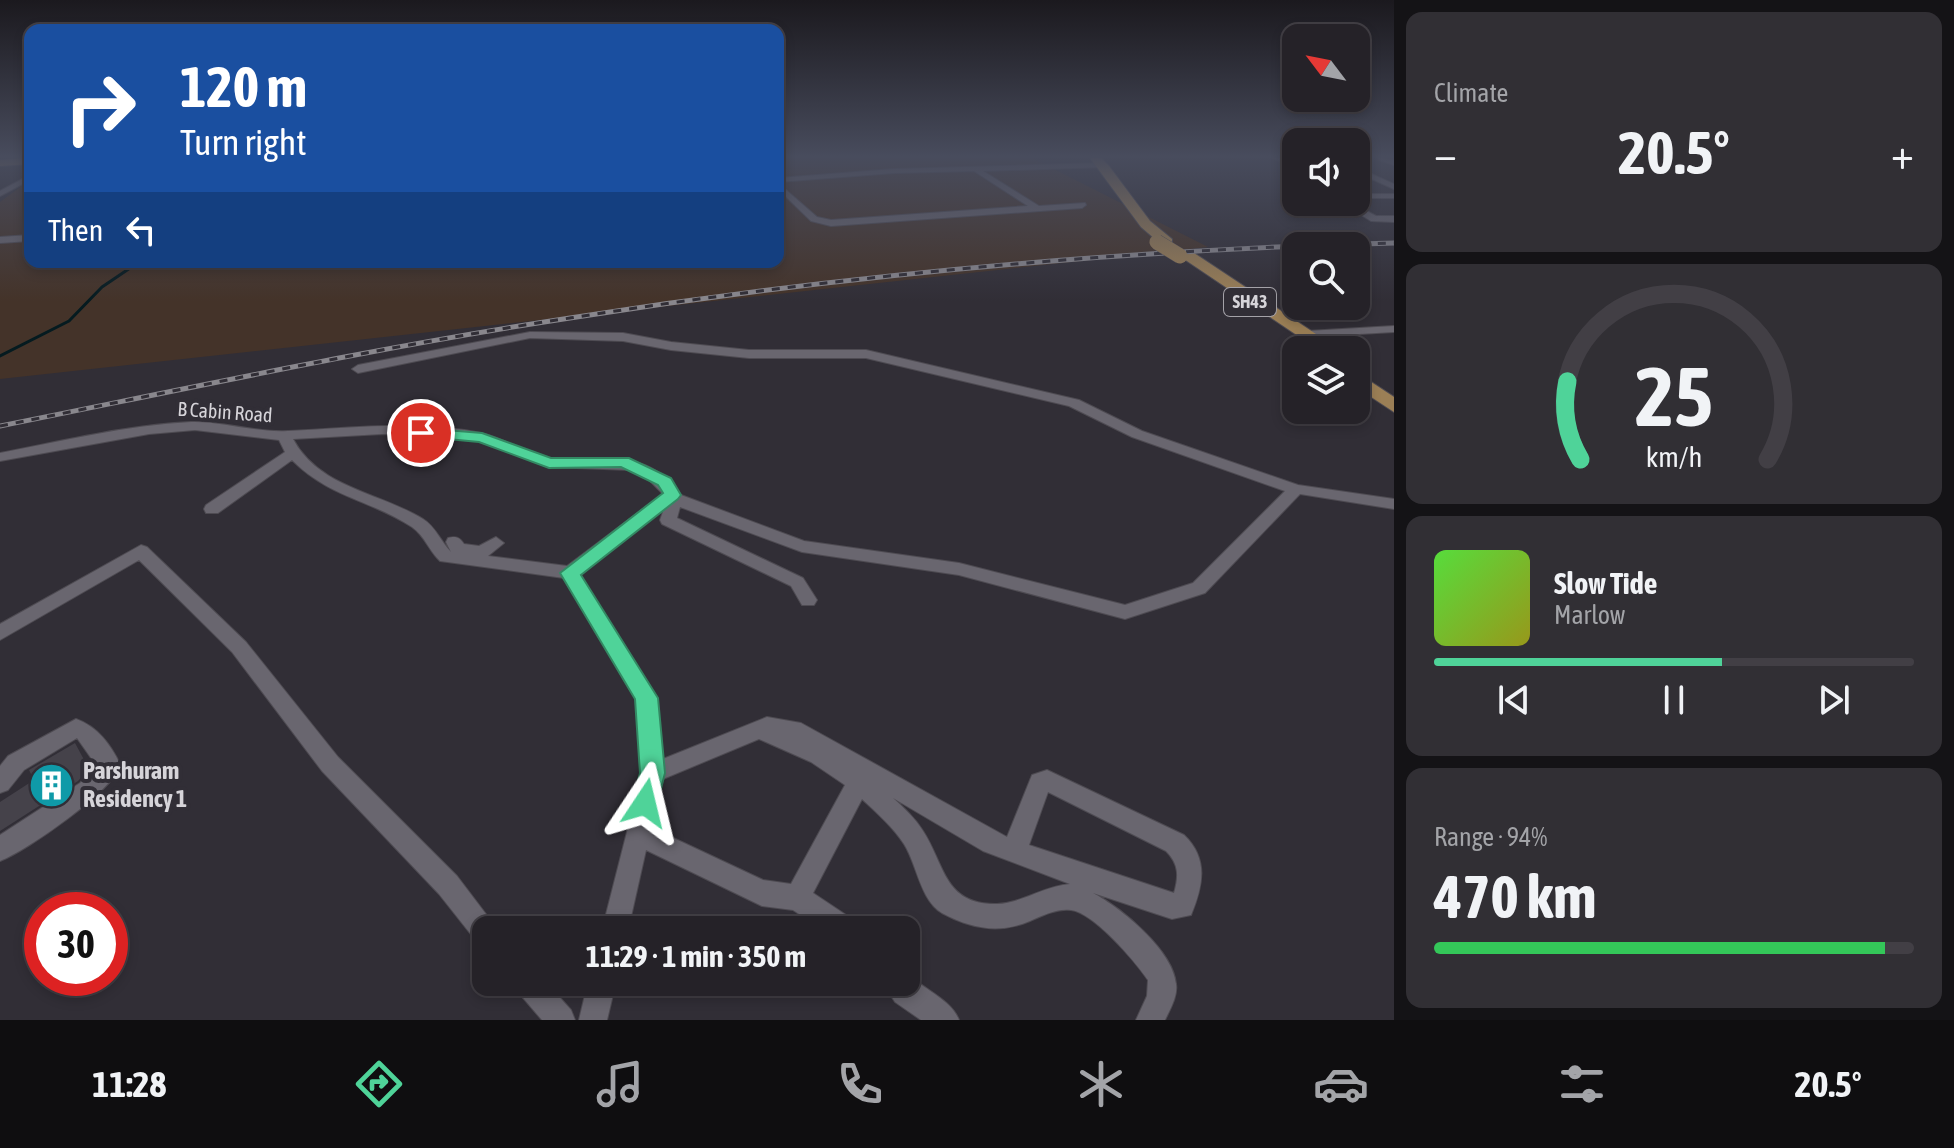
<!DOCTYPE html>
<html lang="en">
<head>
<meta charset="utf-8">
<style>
  :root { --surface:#252228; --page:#312f34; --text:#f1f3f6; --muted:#a3a4a8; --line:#423f45; --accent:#4fd399 }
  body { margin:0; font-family:"Asap Condensed",sans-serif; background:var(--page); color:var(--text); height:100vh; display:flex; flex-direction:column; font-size:30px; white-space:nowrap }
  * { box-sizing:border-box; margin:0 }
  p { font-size:26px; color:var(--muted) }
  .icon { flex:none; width:44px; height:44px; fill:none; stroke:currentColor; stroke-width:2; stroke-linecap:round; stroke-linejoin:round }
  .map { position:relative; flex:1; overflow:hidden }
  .panel { display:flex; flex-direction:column; gap:12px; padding:12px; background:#141316; width:560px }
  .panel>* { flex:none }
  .hud { position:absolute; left:24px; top:24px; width:760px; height:244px; border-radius:16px; box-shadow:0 4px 12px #0003,0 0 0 2px var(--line); background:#1a4fa0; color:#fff; overflow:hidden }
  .needle { width:52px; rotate:302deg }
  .tools { position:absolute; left:1282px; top:24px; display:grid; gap:16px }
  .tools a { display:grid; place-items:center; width:88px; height:88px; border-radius:16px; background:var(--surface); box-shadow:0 4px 12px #0003,0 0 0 2px var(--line); font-size:40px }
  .speed { position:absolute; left:24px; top:892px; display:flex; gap:16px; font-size:40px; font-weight:700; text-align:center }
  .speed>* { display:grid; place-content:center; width:104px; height:104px; border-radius:50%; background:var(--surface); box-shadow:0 4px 12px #0003,0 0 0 2px var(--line); line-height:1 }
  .speed .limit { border:12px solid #d22; background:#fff; color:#111 }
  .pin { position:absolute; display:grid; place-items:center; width:68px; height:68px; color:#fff; margin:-34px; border:4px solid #fff; border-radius:50%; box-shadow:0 2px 8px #0007 }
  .me { position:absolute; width:88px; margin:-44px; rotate:10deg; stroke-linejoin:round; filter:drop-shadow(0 0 6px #0008) }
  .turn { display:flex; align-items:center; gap:28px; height:168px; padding:0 24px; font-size:36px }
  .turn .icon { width:104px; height:104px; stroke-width:2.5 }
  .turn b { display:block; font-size:56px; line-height:68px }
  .then { display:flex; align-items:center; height:76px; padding:0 24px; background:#0003; gap:16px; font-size:30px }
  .big { font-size:60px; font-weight:700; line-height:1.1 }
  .panel .tile { flex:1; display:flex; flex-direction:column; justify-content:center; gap:12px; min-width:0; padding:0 28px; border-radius:16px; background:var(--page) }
  .panel .dial { align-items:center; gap:0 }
  .dial svg { height:208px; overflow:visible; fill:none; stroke:var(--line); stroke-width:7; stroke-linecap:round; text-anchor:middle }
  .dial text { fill:var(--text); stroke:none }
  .song { display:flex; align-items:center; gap:24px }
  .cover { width:96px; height:96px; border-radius:12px; background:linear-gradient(135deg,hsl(110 70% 55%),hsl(60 70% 35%)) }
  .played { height:8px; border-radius:4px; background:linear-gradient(90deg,var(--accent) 60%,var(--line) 60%) }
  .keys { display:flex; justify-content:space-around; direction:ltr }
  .heat { display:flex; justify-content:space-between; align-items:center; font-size:44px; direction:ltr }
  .charge { height:12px; border-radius:6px; background:linear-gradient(90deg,#34c759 94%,var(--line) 0) }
  .trip { position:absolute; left:472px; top:916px; width:448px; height:80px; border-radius:16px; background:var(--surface); box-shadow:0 4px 12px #0003,0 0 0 2px var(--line); font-weight:700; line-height:80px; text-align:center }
  .tabs { display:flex; height:128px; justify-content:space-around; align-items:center; background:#0f0e10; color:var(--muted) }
  .tabs .icon { width:56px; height:56px }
  .tabs .selected { color:var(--accent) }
  .tabs b { font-size:36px; color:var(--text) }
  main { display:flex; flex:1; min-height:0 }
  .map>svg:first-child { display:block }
  .industrial { fill:#443329 }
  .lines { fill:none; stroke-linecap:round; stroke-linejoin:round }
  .stream { stroke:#051b20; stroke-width:3 }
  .building { fill:#45424a }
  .street-casing { stroke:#4e4b52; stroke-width:2 }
  .primary-casing { stroke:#4e4b52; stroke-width:2 }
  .street { fill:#69666f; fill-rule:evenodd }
  .primary { fill:#9b7f56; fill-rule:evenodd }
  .rail-casing { stroke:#89878d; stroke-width:5 }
  .rail { stroke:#312e36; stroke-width:3; stroke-dasharray:8; stroke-linecap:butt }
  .primary-bridge-casing { stroke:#4e4b52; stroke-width:16; stroke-linecap:butt }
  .primary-bridge { stroke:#9b7f56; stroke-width:15 }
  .route { fill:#4fd399; stroke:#338963; stroke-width:2 }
  .labels { text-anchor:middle; stroke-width:8; stroke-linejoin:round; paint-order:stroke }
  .shield { fill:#312e36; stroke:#a4a2a8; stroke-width:2 }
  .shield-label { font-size:18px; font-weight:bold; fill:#d6d4d9 }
  .street-label { font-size:20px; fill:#d6d4d9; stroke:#312e36 }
  .near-poi-label { font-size:24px; font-weight:bold; fill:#d6d4d9; stroke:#312e36; text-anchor:start }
</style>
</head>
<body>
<main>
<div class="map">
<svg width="1394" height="1020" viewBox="0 0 1394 1020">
  <rect width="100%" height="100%" fill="#312e36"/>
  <path class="industrial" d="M778 158H1032L1208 247 0 379V202L30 180V262H778Z"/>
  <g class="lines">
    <path class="stream" d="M0 356 69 321 102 287 139 262"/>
  </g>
  <path class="building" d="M75 743 89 769 78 781 0 831V802L34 780 29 770Z"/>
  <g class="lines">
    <defs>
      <path id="street" d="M1273 158H1283L1296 164V169Z
        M1378 158 1394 160V165L1379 160Z
        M1102 163 1105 167 983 171 1039 206 1085 203 1086 205 1082 208 831 226 811 221 778 189V183L817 217 831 220 1028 206 974 171 894 173 778 182V178L894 169Z
        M1356 167 1394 184V189L1356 172Z
        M30 175V180L0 196V191Z
        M1356 194H1394V198H1356Z
        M1340 202H1350L1376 216H1394V222L1371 221Z
        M30 235V241L0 243V237Z
        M1394 326V332L1307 337 1301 334 1307 331Z
        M530 332 623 333 671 342 749 350H866L1079 400 1142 431 1298 485 1394 499V509L1300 494 1205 593 1125 619 959 575 802 552 680 507 677 518 803 578 817 600 814 605H802L791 586 662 524 660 520 664 509 580 575 656 698 663 759 767 717 801 723 1007 837 1032 775 1047 770 1184 835C1209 859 1203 886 1191 915L1172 919 1093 893C1121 908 1173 950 1176 984 1178 996 1170 1009 1165 1020H1136L1147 996 1148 980C1135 961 1094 913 1071 910 1058 908 1043 915 1030 921 999 934 972 929 942 913 920 900 917 864 904 844 893 827 877 813 862 799L813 893 855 921 859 930H823L793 910 762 906 646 850 628 930H602L642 773 636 699 564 578 440 561C429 551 425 536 412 527 371 500 330 498 292 460L218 513H206L204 509 206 505 285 452 279 440 195 430 149 434 0 461V453C63 441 127 425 191 422 223 421 256 433 288 431 352 428 417 420 481 433 505 438 525 454 549 459 604 469 639 440 681 495L804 541 959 563 1125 605 1193 583 1285 491 1132 437 1069 406 866 358H749L671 350 623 341 530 338 358 373 352 369 358 365ZM382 434 431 435 480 441 548 467 631 470 644 475 663 494 567 566 488 556 504 543 496 537 479 546 464 544C459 537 456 536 448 538L446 542 451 552C440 541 436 527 423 519 379 492 319 488 293 439ZM759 739 811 762 845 785 791 884 763 880 652 828 663 779ZM1048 792 1166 851C1179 864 1179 876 1174 893L1029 845ZM893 798 983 851 1070 884C1044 886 1022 903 997 904 944 905 945 865 923 831 915 818 904 808 893 798Z
        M141 545 147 547 246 642 338 757 457 876 498 930H486V946L477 942 439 894 322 771 232 652 139 560 0 640V624Z
        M76 719C98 727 111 745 121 766 109 793 28 850 0 861V835L80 783 96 765 77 738 24 770 8 790 0 793V766L8 756Z
        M906 972C922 989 951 999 959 1020H921L895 1002 882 982H906Z
        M514 982H546L571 1010 575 1020H542L518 992Z
        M588 982H616L607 1020H579Z"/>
      <path id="primary" d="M30 158V164L0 166V160Z
        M1090 158H1101L1109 166 1150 221 1172 239V245H1162L1141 227Z
        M1184 253H1194L1340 350H1319L1184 259Z
        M1356 372 1394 397V412L1356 387Z"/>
    </defs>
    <use href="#street" class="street-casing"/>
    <use href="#primary" class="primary-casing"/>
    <use href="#street" class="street"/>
    <use href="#primary" class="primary"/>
    <defs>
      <path id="rail" d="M0 426C190 388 379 347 570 318 843 275 1118 250 1394 243"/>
    </defs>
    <use href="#rail" class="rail-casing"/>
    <use href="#rail" class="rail"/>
    <defs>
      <path id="primary-bridge" d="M1157 242 1180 256"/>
    </defs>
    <use href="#primary-bridge" class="primary-bridge-casing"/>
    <use href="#primary-bridge" class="primary-bridge"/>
  </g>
  <linearGradient id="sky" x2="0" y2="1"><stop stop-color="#1b191e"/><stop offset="0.52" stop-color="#484c5d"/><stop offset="1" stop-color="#484c5d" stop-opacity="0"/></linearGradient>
  <rect width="1394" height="301" fill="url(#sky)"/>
  <path class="route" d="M421 428 482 433 551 458H629L671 478 681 495 678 499 581 575 658 698 665 773 655 812 645 816 636 812 632 803 640 773 635 699 560 573 663 493 658 485 621 467 549 468 479 442 416 436 413 433Z"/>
  <defs>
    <symbol id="building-disc" viewBox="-11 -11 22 22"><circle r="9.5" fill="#0f9aa8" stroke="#312e36"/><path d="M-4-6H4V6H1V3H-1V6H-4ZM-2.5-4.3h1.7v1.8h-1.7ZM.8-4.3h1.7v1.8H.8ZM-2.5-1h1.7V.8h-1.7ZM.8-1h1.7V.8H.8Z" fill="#fff"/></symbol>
  </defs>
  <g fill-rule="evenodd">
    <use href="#building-disc" x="26" y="760" width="51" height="51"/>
  </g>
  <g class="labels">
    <rect class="shield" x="1224" y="288" width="52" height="28" rx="6"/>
    <g class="shield-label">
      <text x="1250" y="308">SH43</text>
    </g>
    <g class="street-label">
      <text transform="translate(225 412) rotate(4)" y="7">B Cabin Road</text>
    </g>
    <g class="near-poi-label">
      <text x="83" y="779">Parshuram<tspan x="83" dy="28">Residency 1</tspan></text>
    </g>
  </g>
</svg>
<div class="tools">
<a><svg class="needle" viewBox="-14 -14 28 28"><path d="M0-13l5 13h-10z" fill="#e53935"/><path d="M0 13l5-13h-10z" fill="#a3a4a8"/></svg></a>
<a><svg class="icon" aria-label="sound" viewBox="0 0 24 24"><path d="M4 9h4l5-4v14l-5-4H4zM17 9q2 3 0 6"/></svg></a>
<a><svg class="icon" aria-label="search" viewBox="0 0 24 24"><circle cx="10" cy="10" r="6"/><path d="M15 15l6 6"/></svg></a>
<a><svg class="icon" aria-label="layers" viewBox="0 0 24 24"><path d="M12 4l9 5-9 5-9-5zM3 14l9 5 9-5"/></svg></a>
</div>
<div class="speed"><div class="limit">30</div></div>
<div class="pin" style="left:421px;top:433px;background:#d93025"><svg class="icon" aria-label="arrive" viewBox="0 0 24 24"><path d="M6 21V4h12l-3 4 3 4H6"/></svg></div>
<svg class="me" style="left:645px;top:803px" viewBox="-20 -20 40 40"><path d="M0-17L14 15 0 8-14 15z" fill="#4fd399" stroke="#fff" stroke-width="4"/></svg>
<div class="trip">11:29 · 1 min · 350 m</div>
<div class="hud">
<div class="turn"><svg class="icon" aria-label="right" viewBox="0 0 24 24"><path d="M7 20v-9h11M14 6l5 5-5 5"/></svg><div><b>120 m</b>Turn right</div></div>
<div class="then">Then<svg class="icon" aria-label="left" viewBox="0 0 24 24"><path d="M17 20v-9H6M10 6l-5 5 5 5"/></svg></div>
</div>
</div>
<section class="panel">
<div class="tile"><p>Climate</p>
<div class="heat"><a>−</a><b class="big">20.5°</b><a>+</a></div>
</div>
<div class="tile dial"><svg viewBox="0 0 100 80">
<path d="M14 69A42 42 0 1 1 86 69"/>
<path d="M14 69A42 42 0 0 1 9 39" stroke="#4fd399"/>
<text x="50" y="56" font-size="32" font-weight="700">25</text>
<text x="50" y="72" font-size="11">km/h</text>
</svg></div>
<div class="tile">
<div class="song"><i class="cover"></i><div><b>Slow Tide</b><p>Marlow</p></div></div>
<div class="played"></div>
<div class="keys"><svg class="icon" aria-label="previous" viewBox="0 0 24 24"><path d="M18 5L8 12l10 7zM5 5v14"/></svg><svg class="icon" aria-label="pause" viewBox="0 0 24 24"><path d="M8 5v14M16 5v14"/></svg><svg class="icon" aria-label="next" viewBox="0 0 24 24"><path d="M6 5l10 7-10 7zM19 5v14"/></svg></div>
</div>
<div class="tile"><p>Range · 94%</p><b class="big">470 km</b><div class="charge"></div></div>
</section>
</main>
<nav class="tabs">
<b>11:28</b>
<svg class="icon selected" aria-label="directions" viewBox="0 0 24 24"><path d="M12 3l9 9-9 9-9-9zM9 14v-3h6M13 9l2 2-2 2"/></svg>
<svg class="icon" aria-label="music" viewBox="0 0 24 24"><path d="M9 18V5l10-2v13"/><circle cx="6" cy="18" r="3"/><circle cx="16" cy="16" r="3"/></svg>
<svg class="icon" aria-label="phone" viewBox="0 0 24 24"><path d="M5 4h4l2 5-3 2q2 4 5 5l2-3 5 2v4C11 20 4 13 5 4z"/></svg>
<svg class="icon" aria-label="climate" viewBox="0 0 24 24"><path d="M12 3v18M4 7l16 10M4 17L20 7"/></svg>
<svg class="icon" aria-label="car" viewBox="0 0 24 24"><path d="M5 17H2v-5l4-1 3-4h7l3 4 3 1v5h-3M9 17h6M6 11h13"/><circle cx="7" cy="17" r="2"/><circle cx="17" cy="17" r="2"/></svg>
<svg class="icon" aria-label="filters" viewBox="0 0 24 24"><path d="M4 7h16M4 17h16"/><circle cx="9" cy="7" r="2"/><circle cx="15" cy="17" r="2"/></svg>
<b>20.5°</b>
</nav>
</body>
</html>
